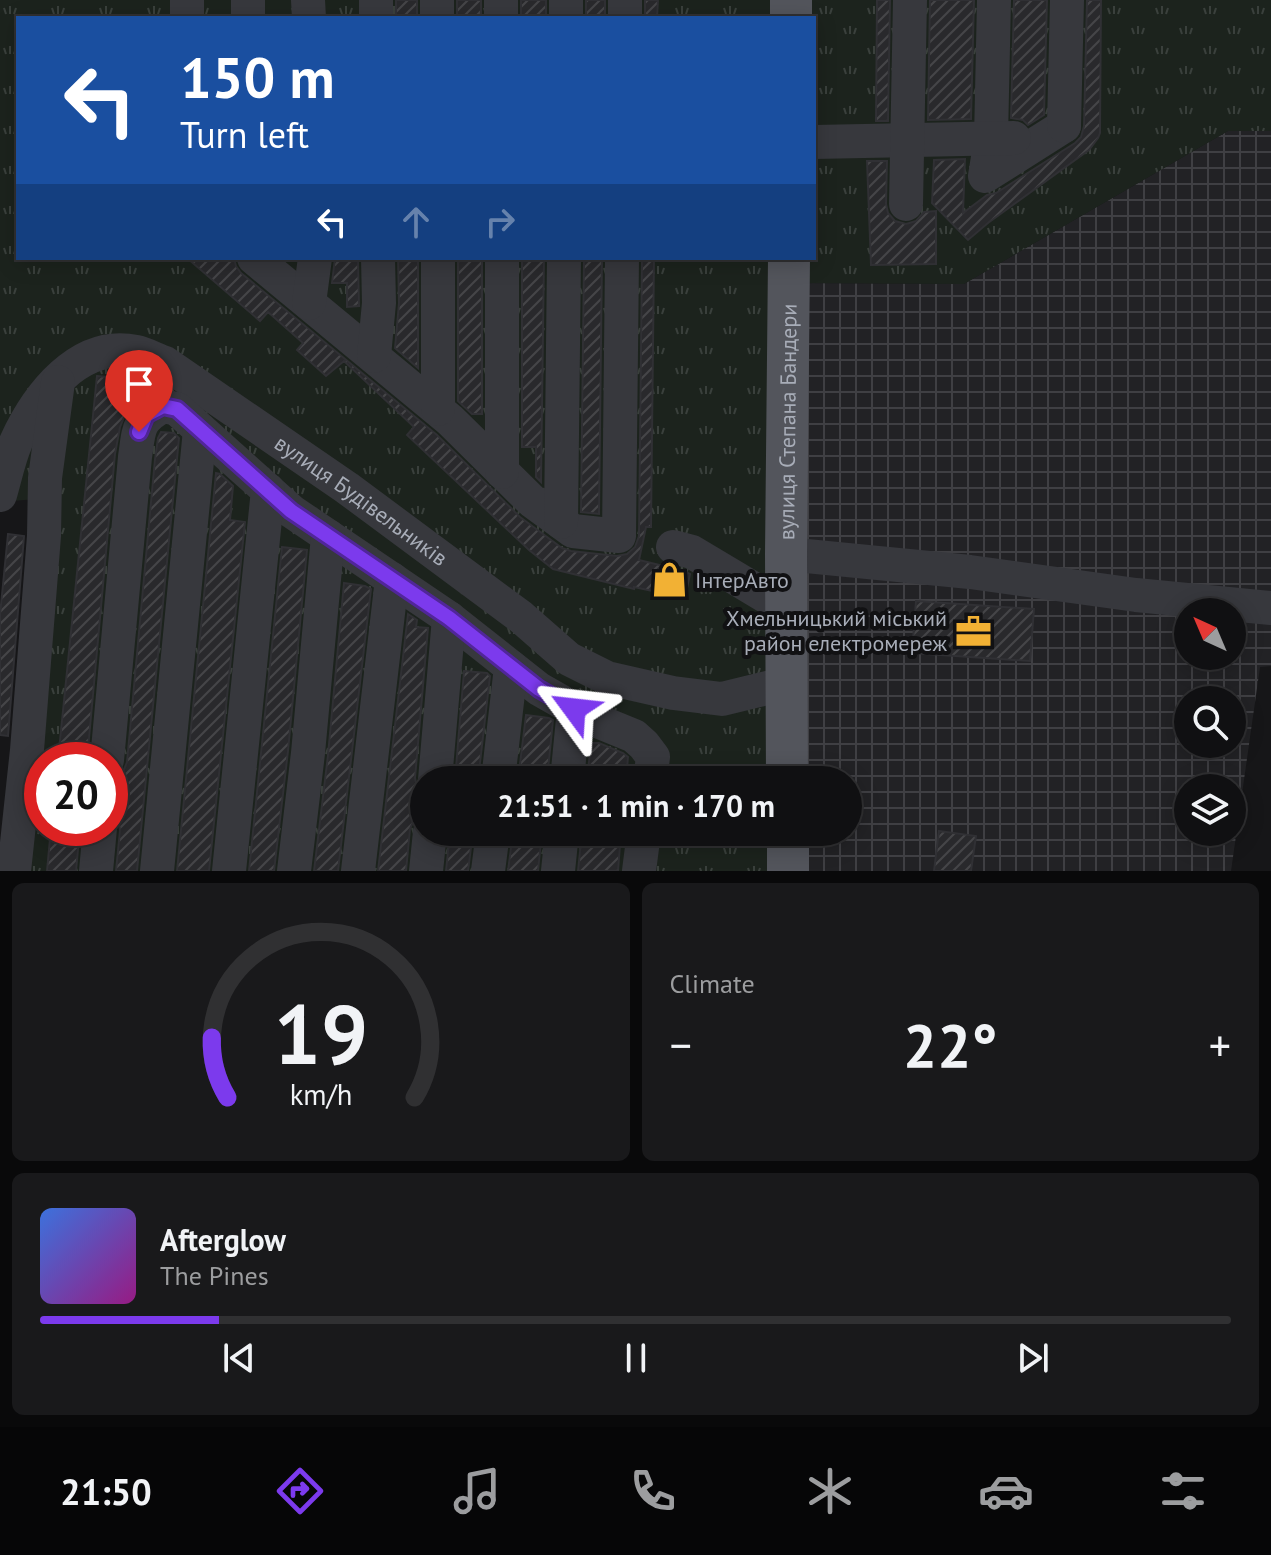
<!DOCTYPE html>
<html lang="en">
<head>
<meta charset="utf-8">
<style>
  :root { --surface:#101012; --page:#19191b; --text:#f1f3f6; --muted:#9c9d9f; --line:#303032; --accent:#7c3aed }
  body { margin:0; font-family:"PT Sans",sans-serif; background:var(--page); color:var(--text); height:100vh; display:flex; flex-direction:column; font-size:30px; white-space:nowrap }
  * { box-sizing:border-box; margin:0 }
  p { font-size:26px; color:var(--muted) }
  .icon { flex:none; width:44px; height:44px; fill:none; stroke:currentColor; stroke-width:2; stroke-linecap:round; stroke-linejoin:round }
  .map { position:relative; height:871px; overflow:hidden }
  .details { display:flex; flex-direction:column; gap:12px; padding:12px; background:#09090a; flex:1 }
  .details>* { flex:none }
  .guide { position:absolute; left:16px; top:16px; width:800px; height:244px; border-radius:0px; box-shadow:0 4px 20px #0003,0 0 0 2px var(--line); background:#1a4fa0; color:#fff; overflow:hidden }
  .needle { width:52px; rotate:316deg }
  .tools { position:absolute; left:1174px; top:598px; display:grid; gap:16px }
  .tools a { display:grid; place-items:center; width:72px; height:72px; border-radius:50%; background:var(--surface); box-shadow:0 4px 20px #0003,0 0 0 2px var(--line); font-size:40px }
  .speed { position:absolute; left:24px; top:742px; display:flex; gap:16px; font-size:40px; font-weight:700; text-align:center }
  .speed>* { display:grid; place-content:center; width:104px; height:104px; border-radius:50%; background:var(--surface); box-shadow:0 4px 20px #0003,0 0 0 2px var(--line); line-height:1 }
  .speed .limit { border:12px solid #d22; background:#fff; color:#111 }
  .pin { position:absolute; display:grid; place-items:center; width:68px; height:68px; color:#fff; margin:-82px -34px; border-radius:50% 50% 50% 0; rotate:-45deg; box-shadow:0 0 8px #0007 }
  .pin .icon { rotate:45deg }
  .me { position:absolute; width:88px; margin:-44px; rotate:300deg; stroke-linejoin:round; filter:drop-shadow(0 0 6px #0008) }
  .turn { display:flex; align-items:center; gap:28px; height:168px; padding:0 32px; font-size:36px }
  .turn .icon { width:104px; height:104px; stroke-width:2.5 }
  .turn b { display:block; font-size:56px; line-height:68px }
  .lanes { display:flex; align-items:center; height:76px; padding:0 32px; background:#0003; justify-content:center; gap:40px; direction:ltr }
  .lanes .off { opacity:.35 }
  .big { font-size:60px; font-weight:600; line-height:1.1 }
  .details .tile { flex:1; display:flex; flex-direction:column; justify-content:center; gap:12px; min-width:0; padding:0 28px; border-radius:12px; background:var(--page) }
  .details .dial { align-items:center; gap:0 }
  .dial svg { height:208px; overflow:visible; fill:none; stroke:var(--line); stroke-width:7; stroke-linecap:round; text-anchor:middle }
  .dial text { fill:var(--text); stroke:none }
  .song { display:flex; align-items:center; gap:24px }
  .cover { width:96px; height:96px; border-radius:12px; background:linear-gradient(135deg,hsl(220 70% 55%),hsl(310 70% 35%)) }
  .played { height:8px; border-radius:4px; background:linear-gradient(90deg,var(--accent) 15%,var(--line) 15%) }
  .keys { display:flex; justify-content:space-around; direction:ltr }
  .heat { display:flex; justify-content:space-between; align-items:center; font-size:44px; direction:ltr }
  .details .tiles { flex:1; display:grid; gap:12px; grid-template-columns:1fr 1fr }
  .tile:last-child { grid-column:span 2 }
  .trip { position:absolute; left:410px; top:766px; width:452px; height:80px; border-radius:40px; background:var(--surface); box-shadow:0 4px 20px #0003,0 0 0 2px var(--line); font-weight:600; line-height:80px; text-align:center }
  .tabs { display:flex; height:128px; justify-content:space-around; align-items:center; background:#060607; color:var(--muted) }
  .tabs .icon { width:56px; height:56px }
  .tabs .active { color:var(--accent) }
  .tabs b { font-size:36px; color:var(--text) }
  .map>svg:first-child { display:block }
  .industrial { fill:url(#industrial-grid); fill-rule:evenodd }
  .grass { fill:url(#grass-tufts); fill-rule:evenodd }
  .building { fill:url(#building-hatch); stroke:#303034; stroke-width:2 }
  .lines { fill:none; stroke-linecap:round; stroke-linejoin:round }
  .minor { stroke:#37383d; stroke-width:34 }
  .major { stroke:#53555c; stroke-width:42 }
  .route-casing { stroke:#51269a; stroke-width:20 }
  .route { stroke:#7c3aed; stroke-width:14 }
  .labels { text-anchor:middle; stroke-width:8; stroke-linejoin:round; paint-order:stroke }
  .street-label { font-size:22px; fill:#a8adb8; stroke:#111113 }
  .poi-label { font-size:22px; fill:#a8adb8; stroke:#111113; text-anchor:start }
</style>
</head>
<body>
<div class="map">
<svg width="1271" height="871" viewBox="0 0 1271 871">
  <defs>
    <pattern id="industrial-grid" width="8" height="8" patternUnits="userSpaceOnUse" patternTransform="scale(2)"><rect width="8" height="8" fill="#222225"/><path d="M0 4h8M4 0v8" fill="none" stroke="#3f3f43"/></pattern>
    <pattern id="grass-tufts" width="24" height="20" patternUnits="userSpaceOnUse" patternTransform="scale(2)"><rect width="24" height="20" fill="#1c231d"/><path d="M3 7l-1-3M5 7V3M7 7l1-3M15 17l-1-3M17 17v-4M19 17l1-3" fill="none" stroke="#3a403c"/></pattern>
    <pattern id="building-hatch" width="6" height="6" patternUnits="userSpaceOnUse" patternTransform="scale(2)"><rect width="6" height="6" fill="#29292c"/><path d="M-1 1l2-2M0 6l6-6M5 7l2-2" fill="none" stroke="#454548"/></pattern>
  </defs>
  <rect width="100%" height="100%" fill="#161618"/>
  <path class="industrial" d="M1228 131H1271V666L1260 667 1231 871H795V832H848V780H794L793 283 964 284ZM1188 612H1232V656H1188ZM1188 700H1232V744H1188ZM1188 788H1232V832H1188Z"/>
  <path class="grass" d="M0 0H781V18H18V258H779L777 780H424V832H777L778 871H23L59 497 0 502ZM42 760H110V828H42Z
    M799 0H1271V131H1228L964 284 793 283 794 258H814V18H799Z"/>
  <path class="building" d="M396 0H417V18H396Z
    M457 0H481V18H457Z
    M521 0H546V18H521Z
    M586 0H605V18H586Z
    M645 0H658L657 18H645Z
    M877 0H890L888 121H876Z
    M930 0H974L971 119 928 120Z
    M1014 0H1047L1044 115 1028 125 1023 120 1011 118Z
    M1087 0H1101L1100 133 1098 138 1089 150 988 223 968 240 932 203 934 160 965 159 963 213 987 195 996 193 1075 143 1081 137 1084 126Z
    M867 161H887L886 204 888 213 895 221 906 224 916 221 924 212 936 211V264L871 265Z
    M187 258H234L236 266 241 273 437 435 520 517 562 548 571 551 617 556 627 554 635 547 639 536 642 258H654L651 527H646L639 560 684 571 690 574 685 598 634 587V589L553 569 529 550 407 435 414 427 344 361 326 376 297 350 303 343 268 312 260 321Z
    M335 258H358L359 306 347 307V283H332Z
    M398 258H418V368L395 348 399 303Z
    M458 258H482V414H472L458 401Z
    M522 258H544L541 482 536 477V447H522Z
    M584 258H602L599 514 581 512Z
    M97 376 130 379 127 410 120 427 115 454 87 760H58Z
    M161 432 174 433 179 438 137 871H116L120 830 118 819 111 812 114 778 123 772 127 762 155 459 158 438Z
    M216 473 220 474 233 486 230 520 245 522 209 871H177Z
    M8 534 24 536 8 736 0 735V615Z
    M282 547 307 550 288 751 274 871H249Z
    M344 583 365 586 371 589 338 871H314L328 755Z
    M916 601 1034 609 1030 661 912 653Z
    M408 614 417 620 416 627 428 628 415 778 417 788 423 796 421 814 414 820 410 829 406 871H378Z
    M464 671 487 673 490 676 478 780H455Z
    M526 715 549 718 553 720 547 780H518Z
    M591 743H599L623 753 628 757 626 780H587Z
    M51 828H80L76 871H47Z
    M939 831 976 836 971 871H934Z
    M450 832H473L468 871H446Z
    M513 832H542L538 871H508Z
    M582 832H621L618 871H578Z"/>
  <g class="lines">
    <g class="minor">
      <path d="M187 0V18"/>
      <path d="M248 0V18"/>
      <path d="M308 0 309 18"/>
      <path d="M376 0V18"/>
      <path d="M437 0V18"/>
      <path d="M994 0 991 139 985 176 1064 126"/>
      <path d="M501 18V0"/>
      <path d="M566 18V0"/>
      <path d="M625 18V0"/>
      <path d="M1064 126 1067 0"/>
      <path d="M814 142 1014 138"/>
      <path d="M906 204 910 0"/>
      <path d="M254 258 450 420 532 501 573 531 619 536 622 258"/>
      <path d="M502 258V472"/>
      <path d="M309 303 315 258"/>
      <path d="M374 356 379 303 378 258"/>
      <path d="M438 409V258"/>
      <path id="s1" d="M0 495C5 478 9 458 16 442 37 396 79 340 136 352 146 354 156 360 165 363L347 488 521 617 569 659 607 678 673 693 722 699 787 683"/>
      <path d="M561 522 564 258"/>
      <path d="M673 547 692 552 787 609"/>
      <path d="M786 554 970 572 1136 595 1271 608"/>
      <path d="M107 760 135 457C139 430 137 420 163 406L177 409 291 511 449 618 539 689 590 718 634 736 644 745 653 757 650 780"/>
      <path d="M435 780 449 618"/>
      <path d="M498 780 511 667"/>
      <path d="M567 780 574 709"/>
      <path d="M14 871 27 750 44 536 45 478 58 382"/>
      <path d="M96 871 100 828"/>
      <path d="M157 871 200 430"/>
      <path d="M229 871 268 490"/>
      <path d="M294 871 308 753 328 536"/>
      <path d="M358 871 392 579"/>
      <path d="M426 871 430 832"/>
      <path d="M488 871 493 832"/>
      <path d="M558 871 562 832"/>
      <path d="M639 871 644 832"/>
    </g>
    <g class="major">
      <path d="M791 18V0"/>
      <path id="s2" d="M787 780 786 554 789 258"/>
      <path d="M788 832V871"/>
    </g>
  </g>
  <g class="lines">
    <defs>
      <path id="route" d="M139 432 146 415 163 406 177 409 291 511 449 618 539 689 574 709"/>
    </defs>
    <use href="#route" class="route-casing"/>
    <use href="#route" class="route"/>
  </g>
  <defs>
    <symbol id="shop-bare" viewBox="-9 -9 18 18"><path d="M-5-2.5h2.3a2.7 3.5 0 0 1 5.4 0H5L5.5 6h-11ZM-1.5-2.5h3a1.5 2.3 0 0 0-3 0Z" fill="#f2b134" stroke="#111113" stroke-width="2.5" paint-order="stroke"/></symbol>
    <symbol id="office-bare" viewBox="-9 -9 18 18"><path d="M-6-3h4V-5.5h4V-3h4V5H-6ZM-1-4.5V-3h2v-1.5ZM-6 0V1H6V0Z" fill="#f2b134" stroke="#111113" stroke-width="2.5" paint-order="stroke"/></symbol>
  </defs>
  <g fill-rule="evenodd">
    <use href="#shop-bare" x="644" y="554" width="51" height="51"/>
    <use href="#office-bare" x="948" y="606" width="51" height="51"/>
  </g>
  <g class="labels">
    <g class="street-label">
      <text dy="8" stroke="none"><textPath href="#s2" startOffset="358">вулиця Степана Бандери</textPath></text>
      <text dy="8" stroke="none"><textPath href="#s1" startOffset="488">вулиця Будівельників</textPath></text>
    </g>
    <g class="poi-label">
      <text x="695" y="588">ІнтерАвто</text>
      <text x="947" y="626" text-anchor="end">Хмельницький міський<tspan x="947" dy="25">район електромереж</tspan></text>
    </g>
  </g>
</svg>
<div class="tools">
<a><svg class="needle" viewBox="-14 -14 28 28"><path d="M0-13l5 13h-10z" fill="#e53935"/><path d="M0 13l5-13h-10z" fill="#9c9d9f"/></svg></a>
<a><svg class="icon" aria-label="search" viewBox="0 0 24 24"><circle cx="10" cy="10" r="6"/><path d="M15 15l6 6"/></svg></a>
<a><svg class="icon" aria-label="layers" viewBox="0 0 24 24"><path d="M12 4l9 5-9 5-9-5zM3 14l9 5 9-5"/></svg></a>
</div>
<div class="speed"><div class="limit">20</div></div>
<div class="pin" style="left:139px;top:432px;background:#d93025"><svg class="icon" aria-label="arrive" viewBox="0 0 24 24"><path d="M6 21V4h12l-3 4 3 4H6"/></svg></div>
<svg class="me" style="left:574px;top:709px" viewBox="-20 -20 40 40"><path d="M0-17L14 15 0 8-14 15z" fill="#7c3aed" stroke="#fff" stroke-width="4"/></svg>
<div class="trip">21:51 · 1 min · 170 m</div>
<div class="guide">
<div class="turn"><svg class="icon" aria-label="left" viewBox="0 0 24 24"><path d="M17 20v-9H6M10 6l-5 5 5 5"/></svg><div><b>150 m</b>Turn left</div></div>
<div class="lanes"><svg class="icon" aria-label="left" viewBox="0 0 24 24"><path d="M17 20v-9H6M10 6l-5 5 5 5"/></svg><svg class="icon off" aria-label="ahead" viewBox="0 0 24 24"><path d="M12 20V5M6 11l6-6 6 6"/></svg><svg class="icon off" aria-label="right" viewBox="0 0 24 24"><path d="M7 20v-9h11M14 6l5 5-5 5"/></svg></div>
</div>
</div>
<section class="details">
<div class="tiles">
<div class="tile dial"><svg viewBox="0 0 100 80">
<path d="M14 69A42 42 0 1 1 86 69"/>
<path d="M14 69A42 42 0 0 1 8 46" stroke="#7c3aed"/>
<text x="50" y="56" font-size="32" font-weight="700">19</text>
<text x="50" y="72" font-size="11">km/h</text>
</svg></div>
<div class="tile"><p>Climate</p>
<div class="heat"><a>−</a><b class="big">22°</b><a>+</a></div>
</div>
<div class="tile">
<div class="song"><i class="cover"></i><div><b>Afterglow</b><p>The Pines</p></div></div>
<div class="played"></div>
<div class="keys"><svg class="icon" aria-label="previous" viewBox="0 0 24 24"><path d="M18 5L8 12l10 7zM5 5v14"/></svg><svg class="icon" aria-label="pause" viewBox="0 0 24 24"><path d="M8 5v14M16 5v14"/></svg><svg class="icon" aria-label="next" viewBox="0 0 24 24"><path d="M6 5l10 7-10 7zM19 5v14"/></svg></div>
</div>
</div>
</section>
<nav class="tabs">
<b>21:50</b>
<svg class="icon active" aria-label="directions" viewBox="0 0 24 24"><path d="M12 3l9 9-9 9-9-9zM9 14v-3h6M13 9l2 2-2 2"/></svg>
<svg class="icon" aria-label="music" viewBox="0 0 24 24"><path d="M9 18V5l10-2v13"/><circle cx="6" cy="18" r="3"/><circle cx="16" cy="16" r="3"/></svg>
<svg class="icon" aria-label="phone" viewBox="0 0 24 24"><path d="M5 4h4l2 5-3 2q2 4 5 5l2-3 5 2v4C11 20 4 13 5 4z"/></svg>
<svg class="icon" aria-label="climate" viewBox="0 0 24 24"><path d="M12 3v18M4 7l16 10M4 17L20 7"/></svg>
<svg class="icon" aria-label="car" viewBox="0 0 24 24"><path d="M5 17H2v-5l4-1 3-4h7l3 4 3 1v5h-3M9 17h6M6 11h13"/><circle cx="7" cy="17" r="2"/><circle cx="17" cy="17" r="2"/></svg>
<svg class="icon" aria-label="filters" viewBox="0 0 24 24"><path d="M4 7h16M4 17h16"/><circle cx="9" cy="7" r="2"/><circle cx="15" cy="17" r="2"/></svg>
</nav>
</body>
</html>
